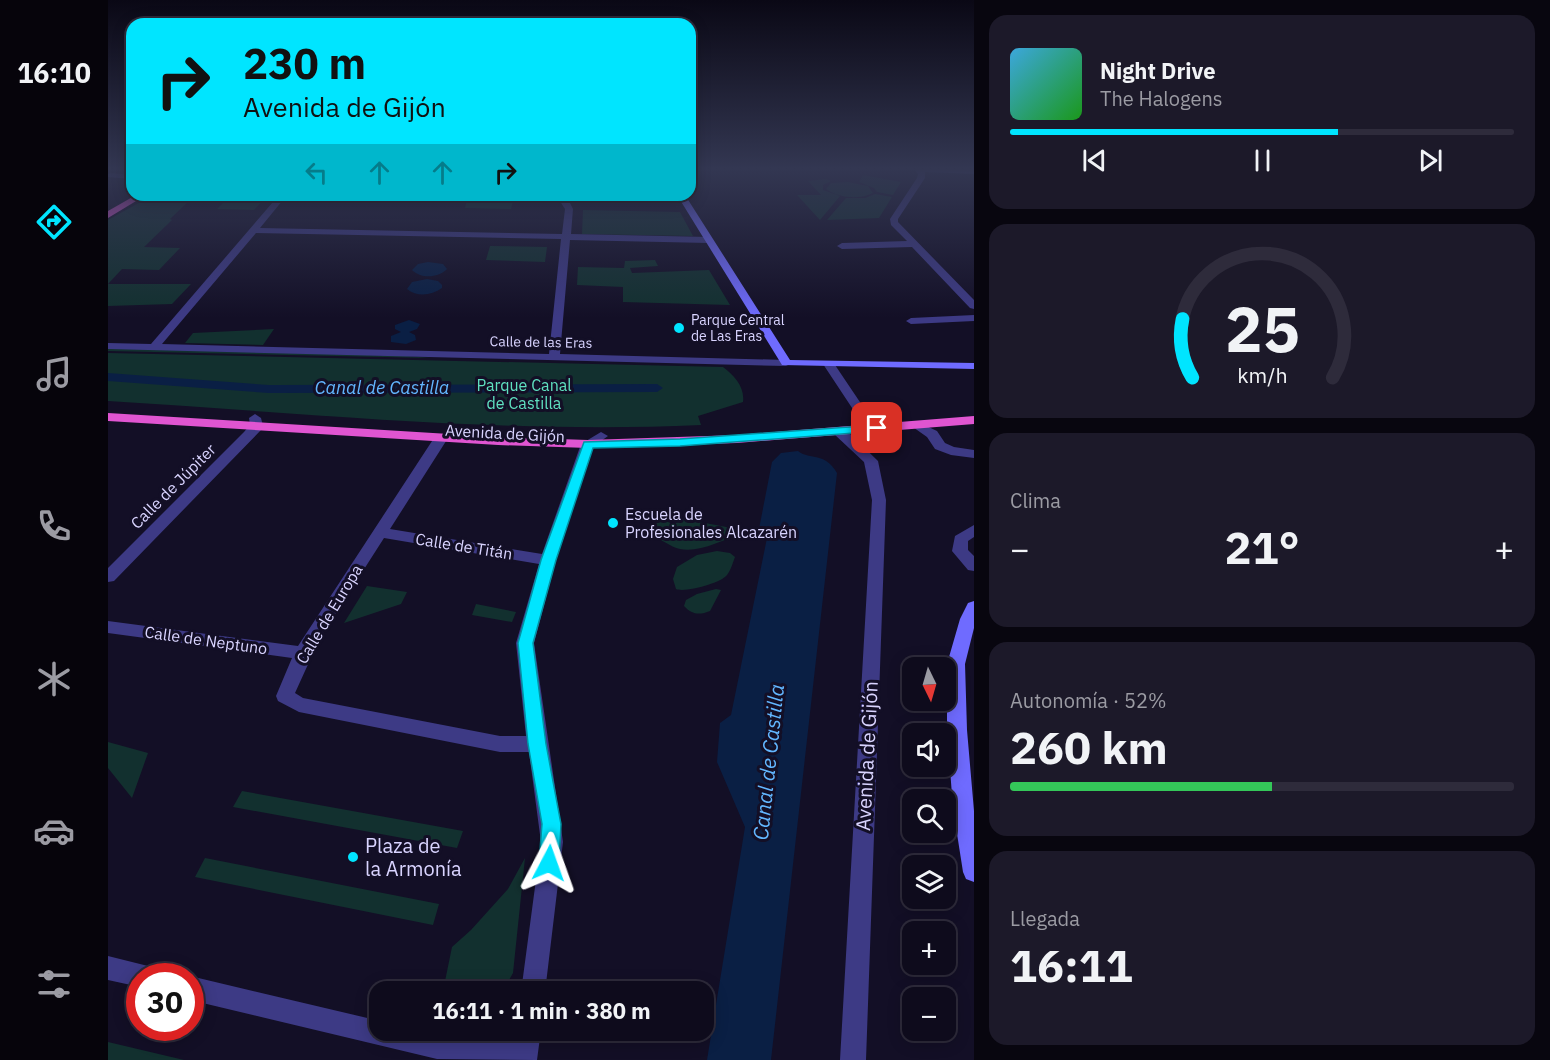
<!DOCTYPE html>
<html lang="es">
<head>
<meta charset="utf-8">
<style>
  :root { --surface:#0e0b1c; --page:#1c1929; --text:#f1f3f6; --muted:#9b9ba3; --line:#2e2b3b; --accent:#00e5ff }
  body { margin:0; font-family:"IBM Plex Sans",sans-serif; background:var(--page); color:var(--text); height:100vh; display:flex; flex-direction:column; font-size:22px; white-space:nowrap }
  * { box-sizing:border-box; margin:0 }
  p { font-size:20px; color:var(--muted) }
  .icon { flex:none; width:33px; height:33px; fill:none; stroke:currentColor; stroke-width:2; stroke-linecap:round; stroke-linejoin:round }
  .map { position:relative; flex:1; overflow:hidden }
  .drawer { display:flex; flex-direction:column; gap:15px; padding:15px; background:#08060f; width:576px }
  .drawer>* { flex:none }
  .banner { position:absolute; left:18px; top:18px; width:570px; height:183px; border-radius:18px; box-shadow:0 3px 15px #0003,0 0 0 2px var(--line); background:#00e5ff; color:#111; overflow:hidden }
  .needle { width:39px; rotate:175deg }
  .buttons { position:absolute; left:794px; top:657px; display:grid; gap:12px }
  .buttons a { display:grid; place-items:center; width:54px; height:54px; border-radius:12px; background:var(--surface); box-shadow:0 3px 15px #0003,0 0 0 2px var(--line); font-size:30px }
  .speed { position:absolute; left:18px; top:963px; display:flex; gap:12px; font-size:30px; font-weight:700; text-align:center }
  .speed>* { display:grid; place-content:center; width:78px; height:78px; border-radius:50%; background:var(--surface); box-shadow:0 3px 15px #0003,0 0 0 2px var(--line); line-height:1 }
  .speed .limit { border:9px solid #d22; background:#fff; color:#111 }
  .pin { position:absolute; display:grid; place-items:center; width:51px; height:51px; color:#fff; margin:-26px; border-radius:12px; box-shadow:0 3px 9px #0006 }
  .me { position:absolute; width:66px; margin:-33px; rotate:4deg; stroke-linejoin:round; filter:drop-shadow(0 0 4px #0008) }
  .turn { display:flex; align-items:center; gap:21px; height:126px; padding:0 18px; font-size:27px }
  .turn .icon { width:78px; height:78px; stroke-width:2.5 }
  .turn b { display:block; font-size:42px; line-height:51px }
  .lanes { display:flex; align-items:center; height:57px; padding:0 18px; background:#0003; justify-content:center; gap:30px; direction:ltr }
  .lanes .off { opacity:.35 }
  .big { font-size:45px; font-weight:800; line-height:1.1 }
  .drawer .widget { flex:1; display:flex; flex-direction:column; justify-content:center; gap:9px; min-width:0; padding:0 21px; border-radius:18px; background:var(--page) }
  .drawer .dial { align-items:center; gap:0 }
  .dial svg { height:156px; overflow:visible; fill:none; stroke:var(--line); stroke-width:7; stroke-linecap:round; text-anchor:middle }
  .dial text { fill:var(--text); stroke:none }
  .song { display:flex; align-items:center; gap:18px }
  .cover { width:72px; height:72px; border-radius:9px; background:linear-gradient(135deg,hsl(200 70% 55%),hsl(120 70% 35%)) }
  .played { height:6px; border-radius:3px; background:linear-gradient(90deg,var(--accent) 65%,var(--line) 65%) }
  .keys { display:flex; justify-content:space-around; direction:ltr }
  .heat { display:flex; justify-content:space-between; align-items:center; font-size:33px; direction:ltr }
  .charge { height:9px; border-radius:4px; background:linear-gradient(90deg,#34c759 52%,var(--line) 0) }
  .trip { position:absolute; left:261px; top:981px; width:345px; height:60px; border-radius:18px; background:var(--surface); box-shadow:0 3px 15px #0003,0 0 0 2px var(--line); font-weight:800; line-height:60px; text-align:center }
  main { display:flex; flex:1; min-height:0 }
  .tabs { display:flex; flex-direction:column; width:108px; justify-content:space-around; align-items:center; background:#06040b; color:var(--muted) }
  .tabs .icon { width:42px; height:42px }
  .tabs .current { color:var(--accent) }
  .tabs b { font-size:27px; color:var(--text) }
  .map>svg:first-child { display:block }
  .green { fill:#12302f }
  .water { fill:#0a1f44 }
  .lines { fill:none; stroke-linecap:round; stroke-linejoin:round }
  .canal { fill:#0a1f44; fill-rule:evenodd }
  .minor { fill:#3d3a85; fill-rule:evenodd }
  .secondary { fill:#6f6bff; fill-rule:evenodd }
  .trunk { fill:#e055d1; fill-rule:evenodd }
  .route { fill:#00e5ff; stroke:#0095a6; stroke-width:1.5 }
  .poi-dot { fill:#00e5ff; stroke:#130f26; stroke-width:2 }
  .labels { text-anchor:middle; stroke-width:6; stroke-linejoin:round; paint-order:stroke }
  .far-poi-label { font-size:14px; fill:#d9d4ff; stroke:#130f26; text-anchor:start }
  .far-street-label { font-size:14px; fill:#d9d4ff; stroke:#130f26 }
  .park-label { font-size:16px; fill:#5fe0c0; stroke:#130f26 }
  .street-label { font-size:16px; fill:#d9d4ff; stroke:#130f26 }
  .poi-label { font-size:16px; fill:#d9d4ff; stroke:#130f26; text-anchor:start }
  .water-label { font-size:18px; font-style:italic; fill:#62b6ff; stroke:#130f26 }
  .near-street-label { font-size:20px; fill:#d9d4ff; stroke:#130f26 }
  .near-poi-label { font-size:20px; fill:#d9d4ff; stroke:#130f26; text-anchor:start }
  .near-water-label { font-size:21px; font-style:italic; fill:#62b6ff; stroke:#130f26 }
</style>
</head>
<body>
<main>
<nav class="tabs">
<b>16:10</b>
<svg class="icon current" aria-label="directions" viewBox="0 0 24 24"><path d="M12 3l9 9-9 9-9-9zM9 14v-3h6M13 9l2 2-2 2"/></svg>
<svg class="icon" aria-label="music" viewBox="0 0 24 24"><path d="M9 18V5l10-2v13"/><circle cx="6" cy="18" r="3"/><circle cx="16" cy="16" r="3"/></svg>
<svg class="icon" aria-label="phone" viewBox="0 0 24 24"><path d="M5 4h4l2 5-3 2q2 4 5 5l2-3 5 2v4C11 20 4 13 5 4z"/></svg>
<svg class="icon" aria-label="climate" viewBox="0 0 24 24"><path d="M12 3v18M4 7l16 10M4 17L20 7"/></svg>
<svg class="icon" aria-label="car" viewBox="0 0 24 24"><path d="M5 17H2v-5l4-1 3-4h7l3 4 3 1v5h-3M9 17h6M6 11h13"/><circle cx="7" cy="17" r="2"/><circle cx="17" cy="17" r="2"/></svg>
<svg class="icon" aria-label="filters" viewBox="0 0 24 24"><path d="M4 7h16M4 17h16"/><circle cx="9" cy="7" r="2"/><circle cx="15" cy="17" r="2"/></svg>
</nav>
<div class="map">
<svg width="866" height="1060" viewBox="0 0 866 1060">
  <rect width="100%" height="100%" fill="#130f26"/>
  <path class="green" d="M755 175 793 182 785 195 769 192 766 188 751 182Z
    M718 179 723 181 715 185V190L732 196 712 220 689 195H713L700 181Z
    M740 182 760 186 765 193C752 200 730 198 718 189L723 183Z
    M767 194 784 197 771 218 719 220 738 198H757Z
    M45 195H91L83 199 62 219 64 220 36 247 72 248 51 270 14 269 0 284H83L64 304 0 306V220Z
    M123 195H160L146 210 109 209Z
    M312 195 406 197 403 209 357 208 359 200 310 199Z
    M475 210 572 212 585 236 474 234Z
    M382 246 439 247 437 262 378 260Z
    M547 260 550 266 522 268 524 273 601 270 622 305 515 302V287L469 285 470 267 516 268 517 261Z
    M166 329 155 345 77 343 85 333Z
    M0 348 298 356 323 358 0 351Z
    M0 353 615 367C626 375 637 387 635 402L590 416 593 425C395 434 197 413 0 401Z
    M546 511 550 514 634 530 632 534C615 540 591 553 572 549 562 547 553 538 542 536Z
    M609 551 622 553 627 557C625 562 623 570 619 575 613 583 577 593 568 589L565 579 569 567 589 555Z
    M259 586 299 592 293 604 236 623Z
    M608 589 613 590 602 611C592 615 584 615 576 606L578 600 589 594Z
    M368 604 408 612 404 622 364 615Z
    M0 742 40 753 24 798 0 768Z
    M134 791 355 831 349 848 125 807Z
    M97 858 331 904 325 925 87 877Z
    M417 858 405 973 397 987 391 991H335L344 947 363 930 400 889Z
    M0 1042 76 1060H0Z"/>
  <path class="water" d="M320 262 335 264 339 269C330 278 313 279 304 270L310 264Z
    M319 279 330 281 334 285V288C323 296 309 297 299 289L304 282Z
    M301 320 312 324 309 329 301 332 307 335 308 340 298 344 283 342V336L293 332 287 329V325Z
    M690 451C703 461 716 451 729 473L663 1060H599L637 827 609 762 612 723 623 715 659 538 651 529 664 462 673 453Z"/>
  <g class="lines">
    <path class="canal" d="M0 373 161 385 549 384 555 388 549 392 161 393 0 381Z"/>
    <path class="minor" d="M807 170H866V174L817 172V178L790 219V222L866 300V309L862 308 804 247 734 249 729 246 734 243 799 241 783 225 782 219 809 178 810 174Z
      M3 173 24 175V179L0 177V174Z
      M171 195H179L152 228 454 234 457 209 448 195 462 198 485 195 462 203 465 209 463 234 601 237 605 240 601 243 462 240 452 354 678 360 684 363 678 366 0 349V343L43 344ZM148 233 453 239 441 354 54 344Z
      M866 315V321L803 324 798 321 803 318Z
      M721 361 725 362 764 420 762 423 758 424 752 420 715 364Z
      M147 414 153 418 155 426 154 429 6 581 0 582V568L136 432 142 425 141 418Z
      M808 421 829 431 837 443 846 447 866 450V458L843 455 827 449 819 437 802 425Z
      M731 427 736 428 770 461 778 500 758 1060H732L764 500 756 462 726 434 725 431 726 428Z
      M493 432 500 436 486 446 481 457 448 560 426 643 455 842 437 992H413L433 842 421 752H392L191 712 170 701 168 696 184 658 0 633V621L190 646 326 438 333 434 340 438 282 529 434 554 473 444ZM276 538 431 564 408 643 418 736H392L195 698 187 693 212 638Z
      M866 525V537L860 541V550L866 556V571L860 570 844 551 847 536Z
      M0 956 44 967 47 976H32V987L0 980Z
      M80 976H82L272 1021V1030H314L406 1037 407 1030H433L429 1060 329 1059 82 1000V976Z"/>
    <path class="secondary" d="M569 195H577L682 360 866 363V369L674 365Z
      M866 601V628L857 664 859 730 866 811V882L858 879 855 872 845 808 839 730V664L852 619 860 603Z"/>
    <path class="trunk" d="M28 195H38L0 218V211Z
      M0 413 390 437 480 440 629 435 866 416V424L629 443 480 448 390 445 0 421Z"/>
  </g>
  <linearGradient id="sky" x2="0" y2="1"><stop stop-color="#0a0815"/><stop offset="0.53" stop-color="#333752"/><stop offset="1" stop-color="#333752" stop-opacity="0"/></linearGradient>
  <rect width="866" height="318" fill="url(#sky)"/>
  <path class="route" d="M769 425 775 428 773 431 572 446 485 448 448 560 425 643 438 744 453 824 451 863 449 870 441 872 434 870 431 863 434 824 420 744 410 643 433 560 476 442 572 439Z"/>
  <g class="poi-dot">
    <circle cx="571" cy="328" r="6"/>
    <circle cx="505" cy="523" r="6"/>
    <circle cx="245" cy="857" r="6"/>
  </g>
  <g class="labels">
    <g class="far-poi-label">
      <text x="583" y="325">Parque Central<tspan x="583" dy="16">de Las Eras</tspan></text>
    </g>
    <g class="far-street-label">
      <text transform="translate(433 342) rotate(1)" y="5">Calle de las Eras</text>
    </g>
    <g class="park-label">
      <text x="416" y="391">Parque Canal<tspan x="416" dy="18">de Castilla</tspan></text>
    </g>
    <g class="street-label">
      <text transform="translate(397 433) rotate(3)" y="6">Avenida de Gijón</text>
      <text transform="translate(65 486) rotate(-45)" y="6">Calle de Júpiter</text>
      <text transform="translate(356 546) rotate(9)" y="6">Calle de Titán</text>
      <text transform="translate(221 614) rotate(-59)" y="6">Calle de Europa</text>
      <text transform="translate(98 640) rotate(8)" y="6">Calle de Neptuno</text>
    </g>
    <g class="poi-label">
      <text x="517" y="520">Escuela de<tspan x="517" dy="18">Profesionales Alcazarén</tspan></text>
    </g>
    <g class="water-label">
      <text x="274" y="394">Canal de Castilla</text>
    </g>
    <g class="near-street-label">
      <text transform="translate(759 756) rotate(-87)" y="7">Avenida de Gijón</text>
    </g>
    <g class="near-poi-label">
      <text x="257" y="853">Plaza de<tspan x="257" dy="23">la Armonía</tspan></text>
    </g>
    <g class="near-water-label">
      <text transform="translate(661 762) rotate(-84)" y="7">Canal de Castilla</text>
    </g>
  </g>
</svg>
<div class="buttons">
<a><svg class="needle" viewBox="-14 -14 28 28"><path d="M0-13l5 13h-10z" fill="#e53935"/><path d="M0 13l5-13h-10z" fill="#9b9ba3"/></svg></a>
<a><svg class="icon" aria-label="sound" viewBox="0 0 24 24"><path d="M4 9h4l5-4v14l-5-4H4zM17 9q2 3 0 6"/></svg></a>
<a><svg class="icon" aria-label="search" viewBox="0 0 24 24"><circle cx="10" cy="10" r="6"/><path d="M15 15l6 6"/></svg></a>
<a><svg class="icon" aria-label="layers" viewBox="0 0 24 24"><path d="M12 4l9 5-9 5-9-5zM3 14l9 5 9-5"/></svg></a>
<a>+</a>
<a>−</a>
</div>
<div class="speed"><div class="limit">30</div></div>
<div class="pin" style="left:769px;top:428px;background:#d93025"><svg class="icon" aria-label="arrive" viewBox="0 0 24 24"><path d="M6 21V4h12l-3 4 3 4H6"/></svg></div>
<svg class="me" style="left:441px;top:863px" viewBox="-20 -20 40 40"><path d="M0-17L14 15 0 8-14 15z" fill="#00e5ff" stroke="#fff" stroke-width="4"/></svg>
<div class="trip">16:11 · 1 min · 380 m</div>
<div class="banner">
<div class="turn"><svg class="icon" aria-label="right" viewBox="0 0 24 24"><path d="M7 20v-9h11M14 6l5 5-5 5"/></svg><div><b>230 m</b>Avenida de Gijón</div></div>
<div class="lanes"><svg class="icon off" aria-label="left" viewBox="0 0 24 24"><path d="M17 20v-9H6M10 6l-5 5 5 5"/></svg><svg class="icon off" aria-label="ahead" viewBox="0 0 24 24"><path d="M12 20V5M6 11l6-6 6 6"/></svg><svg class="icon off" aria-label="ahead" viewBox="0 0 24 24"><path d="M12 20V5M6 11l6-6 6 6"/></svg><svg class="icon" aria-label="right" viewBox="0 0 24 24"><path d="M7 20v-9h11M14 6l5 5-5 5"/></svg></div>
</div>
</div>
<section class="drawer">
<div class="widget">
<div class="song"><i class="cover"></i><div><b>Night Drive</b><p>The Halogens</p></div></div>
<div class="played"></div>
<div class="keys"><svg class="icon" aria-label="previous" viewBox="0 0 24 24"><path d="M18 5L8 12l10 7zM5 5v14"/></svg><svg class="icon" aria-label="pause" viewBox="0 0 24 24"><path d="M8 5v14M16 5v14"/></svg><svg class="icon" aria-label="next" viewBox="0 0 24 24"><path d="M6 5l10 7-10 7zM19 5v14"/></svg></div>
</div>
<div class="widget dial"><svg viewBox="0 0 100 80">
<path d="M14 69A42 42 0 1 1 86 69"/>
<path d="M14 69A42 42 0 0 1 9 39" stroke="#00e5ff"/>
<text x="50" y="56" font-size="32" font-weight="700">25</text>
<text x="50" y="72" font-size="11">km/h</text>
</svg></div>
<div class="widget"><p>Clima</p>
<div class="heat"><a>−</a><b class="big">21°</b><a>+</a></div>
</div>
<div class="widget"><p>Autonomía · 52%</p><b class="big">260 km</b><div class="charge"></div></div>
<div class="widget"><p>Llegada</p><b class="big">16:11</b></div>
</section>
</main>
</body>
</html>
